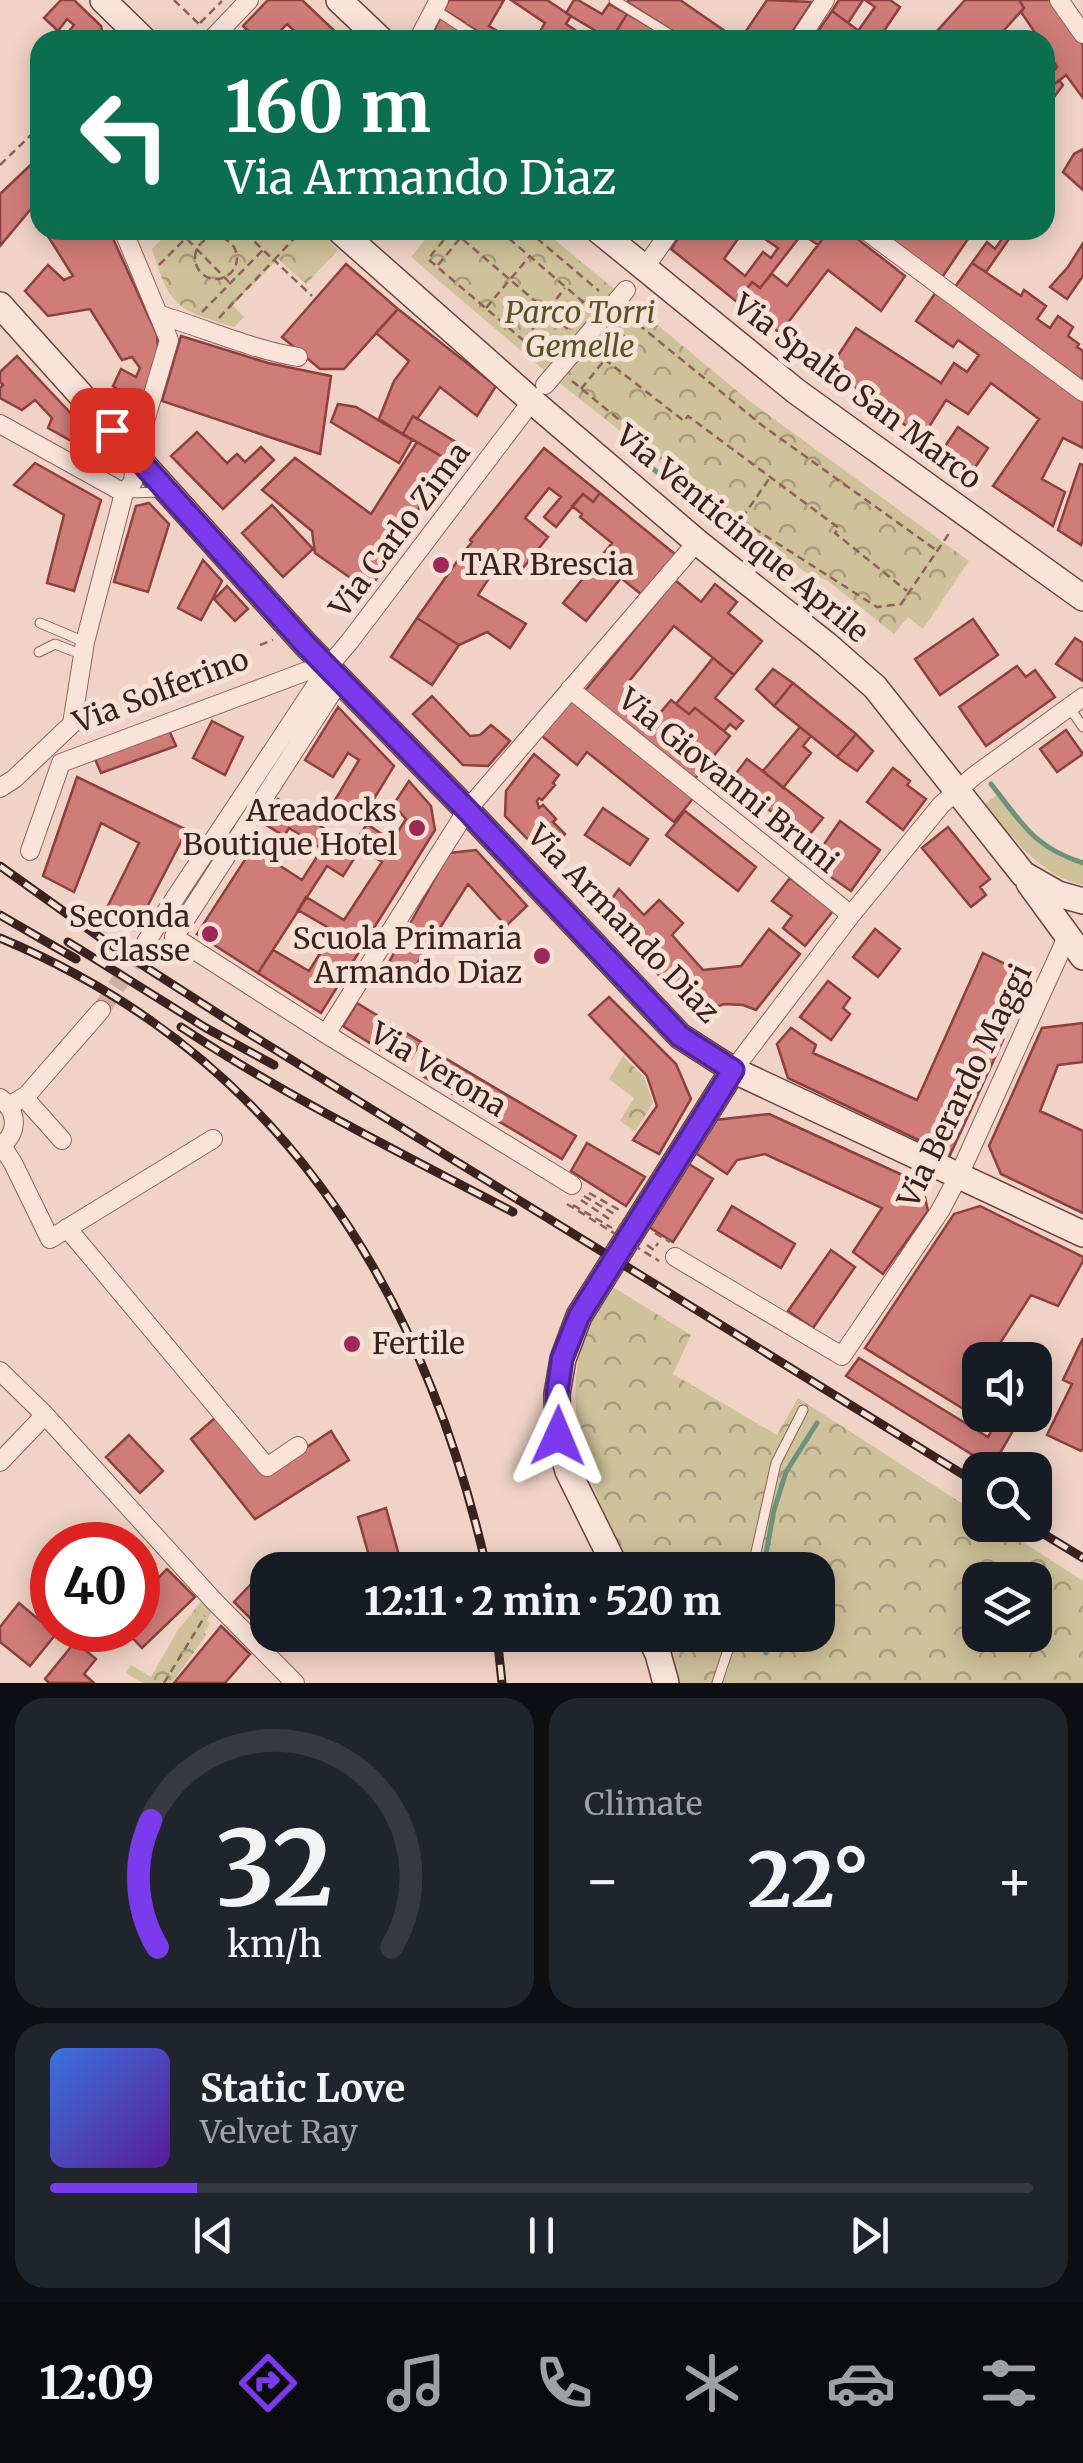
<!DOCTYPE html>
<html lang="en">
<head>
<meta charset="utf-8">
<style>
  :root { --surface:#171b24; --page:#20242c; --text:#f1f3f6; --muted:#9ea1a6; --line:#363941; --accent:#7c3aed }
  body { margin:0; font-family:Merriweather,serif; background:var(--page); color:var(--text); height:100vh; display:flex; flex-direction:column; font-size:38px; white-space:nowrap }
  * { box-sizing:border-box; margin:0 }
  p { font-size:32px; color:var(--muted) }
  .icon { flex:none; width:55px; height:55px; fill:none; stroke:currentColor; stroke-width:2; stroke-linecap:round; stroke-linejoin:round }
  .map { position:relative; height:1683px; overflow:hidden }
  .drawer { display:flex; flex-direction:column; gap:15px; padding:15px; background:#0d0f14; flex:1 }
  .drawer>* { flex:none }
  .top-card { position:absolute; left:30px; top:30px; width:1025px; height:210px; border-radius:30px; box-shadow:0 5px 25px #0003; background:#0b6e4f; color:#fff; overflow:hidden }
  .buttons { position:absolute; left:962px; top:1342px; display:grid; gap:20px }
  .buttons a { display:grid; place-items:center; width:90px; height:90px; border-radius:20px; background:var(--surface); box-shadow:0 5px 25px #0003; font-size:50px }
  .speed { position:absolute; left:30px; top:1522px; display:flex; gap:20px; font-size:50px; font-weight:700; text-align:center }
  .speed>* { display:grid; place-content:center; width:130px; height:130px; border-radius:50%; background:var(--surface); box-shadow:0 5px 25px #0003; line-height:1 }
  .speed .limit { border:15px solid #d22; background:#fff; color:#111 }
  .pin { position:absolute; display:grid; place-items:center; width:85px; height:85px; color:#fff; margin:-42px; border-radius:20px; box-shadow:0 5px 15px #0006 }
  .me { position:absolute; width:110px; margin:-55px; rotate:1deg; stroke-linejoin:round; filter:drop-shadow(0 0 8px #0008) }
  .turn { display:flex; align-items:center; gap:35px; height:210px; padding:0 30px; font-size:45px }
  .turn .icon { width:130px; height:130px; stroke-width:2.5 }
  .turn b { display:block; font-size:70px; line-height:85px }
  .big { font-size:75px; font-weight:800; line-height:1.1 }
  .drawer .card { flex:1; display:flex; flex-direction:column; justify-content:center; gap:15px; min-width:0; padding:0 35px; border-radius:30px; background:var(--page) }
  .drawer .dial { align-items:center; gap:0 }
  .dial svg { height:260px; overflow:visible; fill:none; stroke:var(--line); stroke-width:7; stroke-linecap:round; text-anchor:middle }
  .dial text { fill:var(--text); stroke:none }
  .song { display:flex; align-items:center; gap:30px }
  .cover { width:120px; height:120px; border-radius:15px; background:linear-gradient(135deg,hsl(220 70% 55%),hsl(270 70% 35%)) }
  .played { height:10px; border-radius:5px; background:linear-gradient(90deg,var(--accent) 15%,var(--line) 15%) }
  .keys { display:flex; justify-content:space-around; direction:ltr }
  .heat { display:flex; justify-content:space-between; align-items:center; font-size:55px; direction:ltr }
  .drawer .tiles { flex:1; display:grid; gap:15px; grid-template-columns:1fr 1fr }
  .card:last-child { grid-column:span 2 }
  .trip { position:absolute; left:250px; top:1552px; width:585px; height:100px; border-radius:30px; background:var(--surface); box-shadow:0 5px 25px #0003; font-weight:800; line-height:100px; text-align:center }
  .dock { display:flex; height:160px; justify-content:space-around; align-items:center; background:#090b0e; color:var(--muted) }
  .dock .icon { width:70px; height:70px }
  .dock .current { color:var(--accent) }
  .dock b { font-size:45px; color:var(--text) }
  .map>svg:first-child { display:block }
  .grass { fill:#cfc199 }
  .forest { fill:url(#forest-crowns); fill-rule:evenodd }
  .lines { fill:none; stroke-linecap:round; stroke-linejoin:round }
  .stream { stroke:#6d937b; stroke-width:5 }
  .building { fill:#d07d7a; stroke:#8d403f; stroke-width:2.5 }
  .street-tunnel { stroke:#ccb0a5; stroke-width:18; stroke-dasharray:18 9; stroke-linecap:butt }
  .lane-casing { stroke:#8c625a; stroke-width:11 }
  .street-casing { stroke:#8c625a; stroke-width:20 }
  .secondary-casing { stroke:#6e433e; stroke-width:28 }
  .path { stroke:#8c625a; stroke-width:2.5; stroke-dasharray:8 5; stroke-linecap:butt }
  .lane { stroke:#fae4da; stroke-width:9 }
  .street { stroke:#fae4da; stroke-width:18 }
  .secondary { stroke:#fae4da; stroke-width:25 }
  .rail-casing { stroke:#3c221f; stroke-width:9 }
  .rail { stroke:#f7e1d6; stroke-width:5; stroke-dasharray:15; stroke-linecap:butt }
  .path-bridge { stroke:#8c625a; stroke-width:2.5; stroke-dasharray:8 5; stroke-linecap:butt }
  .route-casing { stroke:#51269a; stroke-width:25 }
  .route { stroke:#7c3aed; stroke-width:18 }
  .poi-dot { fill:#9e2856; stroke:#f7e1d6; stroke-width:4 }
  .labels { text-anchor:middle; stroke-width:10; stroke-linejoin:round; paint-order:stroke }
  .park-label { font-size:30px; font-style:italic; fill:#595225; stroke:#f7e1d6 }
  .street-label { font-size:30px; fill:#3c221f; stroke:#f7e1d6 }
  .poi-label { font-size:30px; fill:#3c221f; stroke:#f7e1d6; text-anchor:end }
</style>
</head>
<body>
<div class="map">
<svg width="1083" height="1683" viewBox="0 0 1083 1683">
  <defs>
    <pattern id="forest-crowns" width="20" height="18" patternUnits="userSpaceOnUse" patternTransform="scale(2.5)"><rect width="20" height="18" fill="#cfc199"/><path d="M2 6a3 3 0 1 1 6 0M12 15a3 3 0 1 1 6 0" fill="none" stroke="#a99c7c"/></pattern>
  </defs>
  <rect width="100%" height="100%" fill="#f0d3c6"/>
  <path class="grass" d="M997 795C1026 832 1036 850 1083 866V885C1038 875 1013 837 985 804Z"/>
  <path class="forest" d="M171 230H317L338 250 306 284 278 259 233 305 244 317 234 327C177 310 170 308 152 249Z
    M433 230H543L748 400 969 561 923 629 908 617 894 634 828 581 805 572 739 525 552 377 411 257Z
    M623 1056 644 1077 653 1103 635 1131 620 1121 634 1098 609 1079Z
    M611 1286 691 1335 673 1374 777 1435 798 1398 980 1515V1525H996L1083 1581V1683H676L662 1635H818V1570H631C598 1504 564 1432 579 1356 583 1332 599 1307 611 1286ZM980 1580H1035V1635H980Z
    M201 1602 212 1612 207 1620 210 1624 204 1632 206 1635 172 1683H143L126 1673 131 1665 151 1677 178 1630Z"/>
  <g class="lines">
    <path class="stream" d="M652 468 782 571
      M991 784C1022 823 1033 847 1083 863
      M763 1570 774 1510 786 1472 817 1423
      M765 1635 766 1653"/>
  </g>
  <path class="building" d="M61 0H74L101 26 104 40H68L66 35 74 25 67 19 58 31 44 18Z
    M268 0H302L344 40H304L287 24 272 40H258L243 26Z
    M449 0H504L489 26 512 40H491L444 10Z
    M511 0H547L571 16 566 24 575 30 569 40H535L545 23Z
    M574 0H578L602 14 609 4 627 14 611 40 566 13Z
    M629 0H680L738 40H687L627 2Z
    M767 0 812 2 787 40H740Z
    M839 0H863L848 23 832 11Z
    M865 0H890L900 7 878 40H871L858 31 875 7Z
    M965 0H1019L1024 8 997 38 990 33 984 40H929Z
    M1019 0H1051L1083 45V98L1066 75 1055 84 1049 77 1057 67 1045 48V40H1040L1021 12 1024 8Z
    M444 10 465 23 459 31 473 40 430 39Z
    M832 11 863 34 859 40H812Z
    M627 14 673 40H611Z
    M1048 53 1057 67 1049 77 1055 84 1059 80 1063 85 1045 109V57Z
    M1083 149V190L1063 172 1074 154Z
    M40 156V198L0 246V194Z
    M44 230H60L65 237 79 230H109L157 335 159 364 147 409 113 386 121 369 136 377 140 368 132 357 122 360 90 309 48 316 25 291 48 265 64 280 73 276Z
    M684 230H744L724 259 745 276 763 252 771 258 778 248 759 235 763 230H829L818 245 802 234 760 288 752 282 737 302 671 249Z
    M829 230H846L905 276 881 311 828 270 780 333 737 302 752 282 760 288 772 274 787 286Z
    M878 230H925L930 234 933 230H974L941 279Z
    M1004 236 1009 239 986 272 972 263 987 242 995 249Z
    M1083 243V276L1067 299 1050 287 1068 267Z
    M972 263 1021 296 1024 290 1046 306 1037 319 1050 328 1058 316 1073 327 1068 336 1079 344 1077 347 1083 351V381L955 287Z
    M346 264 398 309 344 369H320L282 337Z
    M936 292 1083 400V448L1063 438 1042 479 1065 492 1053 526 993 486 1039 419 991 383 968 414 946 400 922 438 830 368 856 328 941 383 954 363 967 372 979 355 958 340 953 347 916 321Z
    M398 309 496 386 477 416 440 387 417 419 413 416 403 434 379 419 394 381 409 361 376 333Z
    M181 336 268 363 331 376 320 454 162 401Z
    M17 356 90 434 82 447 48 428 52 418 35 400 22 410 0 398V388L3 385 0 382V372Z
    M338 404 356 407 412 440 399 463 331 422Z
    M413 416 459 444 448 460 403 434Z
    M958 427 988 448 972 472 941 452Z
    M197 432 227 463 237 454 245 462 261 447 274 460 223 509 171 456Z
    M417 442 448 460 369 591 315 553 312 531 262 490 295 458 371 514Z
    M544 448 600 493 593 502 583 494 556 527 544 517 561 497 549 488 525 518 548 537 523 568 500 550 485 567 463 553 472 542 470 540Z
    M35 463 101 500 74 591 47 583 64 515 14 485Z
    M1080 464 1083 465V539L1081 545 1058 530Z
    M600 493 676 555 642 595 621 578 586 621 563 603 612 543 580 517 582 514 572 506 583 494 593 502Z
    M149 503 169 524 148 592 114 582 136 506Z
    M272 505 313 549 283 577 242 533Z
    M463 553 493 572 478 595 526 624 510 648 487 632 459 645 417 618Z
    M203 560 222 581 201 620 178 608Z
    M675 580 701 602 715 584 737 602 728 613 762 641 734 675 674 626 626 685 660 713 671 700 689 714 695 708 730 736 693 781 584 692Z
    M227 586 248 609 235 621 214 599Z
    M417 618 459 645 432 685 391 657Z
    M973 619 998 655 940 695 915 659Z
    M1075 638 1083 643V681L1056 664Z
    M713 658 734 675 715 698 743 721 736 729 730 724 724 731 695 708 689 714 676 704Z
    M1017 666 1026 677 1035 670 1055 697 986 746 959 707Z
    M773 669 793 683 774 706 756 689Z
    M793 683 856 734 837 757 774 706Z
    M432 696 470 736 480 735 491 725 510 741 488 766 463 765 413 714Z
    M572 698 695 796 674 822 587 752 577 765 542 736Z
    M338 707 394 766 363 817 335 800 359 760 348 753 333 777 305 760Z
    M212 721 243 737 225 775 193 758Z
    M800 727 811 736 803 746 811 753 783 788 763 771Z
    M169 730 176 746 101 773 95 759Z
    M1066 730 1083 754 1057 772 1040 749Z
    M856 734 873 751 857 771 837 757Z
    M534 754 559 775 553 783 555 785 542 800 539 798 537 801 539 808 543 805 556 819 553 822 565 834 544 856 505 816 506 791Z
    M747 759 823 818 806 839 731 780Z
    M893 768 910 781 907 785 926 799 903 830 867 802Z
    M77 777 187 830 135 930 104 914 139 843 101 823 74 892 43 876Z
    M409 781 431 806 435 830 321 1013 258 973 273 950 309 971 334 931 298 910 306 897 344 920 382 862 354 844 367 824 392 841 406 819 393 805Z
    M278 799 359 851 343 876 327 866 258 973 197 934 257 841 269 849 265 856 302 880 322 849 289 828 284 836 263 823Z
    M603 808 648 839 630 865 585 835Z
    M685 811 756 867 738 891 666 835Z
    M840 821 880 850 851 891 811 863Z
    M948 827 990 879 980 887 986 895 971 907 922 848Z
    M476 850 527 906 506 926 468 884 409 976 388 964 449 853Z
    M790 878 833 911 805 946 783 928 792 916 772 901Z
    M619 889 644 915 659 900 683 923 672 935 703 970 741 966 769 929 800 954 756 1010 743 1005 724 1004 696 1015 601 913Z
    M875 929 900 949 878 977 853 957Z
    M983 953 1032 977 950 1155 788 1078 777 1044 791 1028 816 1045 813 1053 917 1100Z
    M828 981 850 998 843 1008 850 1014 831 1040 800 1017Z
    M609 997 676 1064 691 1099 659 1154 633 1140 657 1106 647 1076 589 1015Z
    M357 1003 421 1042 406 1066 343 1026Z
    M1083 1023V1062L1058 1065 1040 1111 1083 1131V1213L1001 1174 989 1146 1042 1028Z
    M435 1052 576 1136 562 1159 421 1075Z
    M769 1114 922 1184 928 1211 883 1274 853 1252 882 1208 765 1154 737 1160 727 1174 694 1152 715 1120Z
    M587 1143 645 1177 626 1206 571 1171Z
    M689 1164 713 1179 673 1242 649 1227Z
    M732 1206 795 1244 781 1268 718 1230Z
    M980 1206 1083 1257V1261L1058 1306 1031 1295 995 1351 1010 1360H980V1395L970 1413 865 1348 954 1214Z
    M831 1250 855 1267 813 1328 788 1311Z
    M1083 1338V1448L1081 1451 1047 1435 1072 1384 1063 1380Z
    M859 1358 988 1437 1001 1415H1022L992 1467 846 1376Z
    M216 1417 265 1475 331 1431 349 1460 255 1519 191 1439Z
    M129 1435 163 1471 140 1493 106 1457Z
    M386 1508 403 1570H373L358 1517Z
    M131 1537 155 1564 138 1580V1545H122Z
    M167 1569 195 1597 142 1648 125 1630H138V1598Z
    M255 1580 268 1593V1630L265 1633 234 1602Z
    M19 1603 56 1634 30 1666 0 1642V1627Z
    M221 1626 250 1654 225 1683H174Z
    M75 1642 96 1659 84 1674 94 1683H49L45 1679Z"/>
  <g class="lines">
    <path class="street-tunnel" d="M101 1010 146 942"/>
    <defs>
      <path id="lane" d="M614 0 679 40
        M434 9 481 40
        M127 493 161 492
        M40 623 85 642
        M39 652 55 644 83 655
        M1069 707 1083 727
        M752 1570 776 1463 803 1410
        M717 1683 733 1635"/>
      <path id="street" d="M1059 0 1083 34
        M211 40 249 0
        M418 40 439 0
        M799 40 825 0
        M865 230 1083 392
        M644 269 671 230
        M160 315C207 329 250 349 298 357
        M545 385 626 290
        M0 424 124 493
        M340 680 174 937 326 1034 572 1185
        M570 689 851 915
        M0 788 14 779 72 724 85 642 124 493 133 482 135 455 169 340 123 230
        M30 851 61 763 307 671 328 667
        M146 942 328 667 350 641 532 401
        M326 1034 467 810 697 542
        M733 1070 851 915 941 805 974 776 1083 697
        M27 1095 29 1103 62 1140
        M0 1098C18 1112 19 1132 0 1147
        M9 1106 27 1095 101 1010
        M2 1146 13 1163 50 1239 213 1139
        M67 1228 267 1467 298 1446
        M675 1257 842 1356 940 1211 959 1175 1067 937
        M0 1371 45 1415 214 1601 295 1683
        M0 1462 45 1415"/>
      <path id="secondary" d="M103 0 144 40
        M339 0 381 40
        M339 230 532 401 697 542 827 645 875 687 1023 874 1058 894 1083 901
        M598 230 797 392 1083 598
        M0 305 305 644 467 810 680 1036 733 1070 1083 1234
        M1029 883 1083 957
        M617 1570 568 1471 558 1436 557 1394 563 1359 579 1316 733 1070
        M649 1635 658 1654 666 1683"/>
    </defs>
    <use href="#lane" class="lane-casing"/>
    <use href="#street" class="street-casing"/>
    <use href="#secondary" class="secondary-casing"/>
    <path class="path" d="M174 0 200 25
      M200 23 222 1
      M243 30 253 40
      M0 165 35 131 40 130
      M194 230 186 238 229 282
      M452 230 428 259 543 357
      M499 230 589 307
      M527 230 599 291
      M453 231 569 330
      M144 232 146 230
      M195 258a21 21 0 1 1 42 0a21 21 0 1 1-42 0Z
      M264 251 274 260 302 230
      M159 265 185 239
      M438 265 467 230
      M486 308 529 257
      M202 312 263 250 243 230
      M628 316 763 426 936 550
      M219 318 274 260 312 296
      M524 340 565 288
      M594 351 684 421 688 416 839 528 835 533 907 591
      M572 381 741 520 877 607 901 604 950 532
      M581 389 624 336 614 328
      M742 518 769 479
      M260 645 273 640
      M589 1193 621 1211
      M584 1196 616 1215
      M581 1200 612 1221
      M573 1205 612 1228
      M655 1233 670 1242
      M647 1245 654 1250 658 1243
      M164 1683 205 1616"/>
    <use href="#lane" class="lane"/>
    <use href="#street" class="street"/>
    <use href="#secondary" class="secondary"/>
    <defs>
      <path id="rail" d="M0 866 105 941 245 1031 980 1485
        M0 915 76 959
        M0 938C278 1054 423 1285 487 1570
        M68 942 206 1028 274 1065
        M181 1027C287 1097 401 1153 513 1212
        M1029 1525 1083 1558
        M497 1635 502 1683"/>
    </defs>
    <use href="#rail" class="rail-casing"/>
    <use href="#rail" class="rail"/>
    <path class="path-bridge" d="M567 1204 659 1261
      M617 1231 624 1219
      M619 1235 630 1215
      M635 1246 641 1234"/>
  </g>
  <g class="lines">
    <defs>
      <path id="route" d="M112 430 305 644 467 810 680 1036 733 1070 579 1316 562 1359 557 1394 558 1436"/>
    </defs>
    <use href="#route" class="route-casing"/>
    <use href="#route" class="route"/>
  </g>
  <g class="poi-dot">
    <circle cx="441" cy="565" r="10"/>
    <circle cx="417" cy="828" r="10"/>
    <circle cx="210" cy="934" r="10"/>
    <circle cx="542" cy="956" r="10"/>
    <circle cx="352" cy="1344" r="10"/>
  </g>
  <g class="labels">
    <g class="park-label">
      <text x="580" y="323">Parco Torri<tspan x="580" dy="34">Gemelle</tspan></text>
    </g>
    <g class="street-label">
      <text transform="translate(857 392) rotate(37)" y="10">Via Spalto San Marco</text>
      <text transform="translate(400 530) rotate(-53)" y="10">Via Carlo Zima</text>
      <text transform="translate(742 534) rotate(40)" y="10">Via Venticinque Aprile</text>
      <text transform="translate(161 691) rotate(-21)" y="10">Via Solferino</text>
      <text transform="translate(728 781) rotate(39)" y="10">Via Giovanni Bruni</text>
      <text transform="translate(623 924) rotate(46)" y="10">Via Armando Diaz</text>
      <text transform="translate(438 1070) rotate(31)" y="10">Via Verona</text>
      <text transform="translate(965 1086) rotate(-64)" y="10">Via Berardo Maggi</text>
    </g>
    <g class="poi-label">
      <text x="461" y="575" text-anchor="start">TAR Brescia</text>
      <text x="397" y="821">Areadocks<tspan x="397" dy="34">Boutique Hotel</tspan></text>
      <text x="190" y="927">Seconda<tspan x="190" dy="34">Classe</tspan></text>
      <text x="522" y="949">Scuola Primaria<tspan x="522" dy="34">Armando Diaz</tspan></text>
      <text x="372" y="1354" text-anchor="start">Fertile</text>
    </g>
  </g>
</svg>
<div class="buttons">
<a><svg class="icon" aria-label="sound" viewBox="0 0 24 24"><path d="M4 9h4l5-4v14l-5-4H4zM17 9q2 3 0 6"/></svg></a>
<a><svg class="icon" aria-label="search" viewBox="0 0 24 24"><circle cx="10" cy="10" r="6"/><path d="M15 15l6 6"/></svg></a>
<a><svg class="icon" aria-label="layers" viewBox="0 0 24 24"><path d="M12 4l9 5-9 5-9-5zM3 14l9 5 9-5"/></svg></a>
</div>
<div class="speed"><div class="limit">40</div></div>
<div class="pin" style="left:112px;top:430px;background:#d93025"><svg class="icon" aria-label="arrive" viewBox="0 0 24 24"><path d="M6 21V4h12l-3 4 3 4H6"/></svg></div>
<svg class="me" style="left:558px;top:1436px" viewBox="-20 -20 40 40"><path d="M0-17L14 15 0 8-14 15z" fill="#7c3aed" stroke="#fff" stroke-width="4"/></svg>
<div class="trip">12:11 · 2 min · 520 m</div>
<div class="top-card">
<div class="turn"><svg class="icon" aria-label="left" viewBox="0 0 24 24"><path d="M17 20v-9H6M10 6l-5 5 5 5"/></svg><div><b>160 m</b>Via Armando Diaz</div></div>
</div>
</div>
<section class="drawer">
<div class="tiles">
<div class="card dial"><svg viewBox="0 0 100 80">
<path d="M14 69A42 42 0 1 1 86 69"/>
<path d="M14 69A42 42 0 0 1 12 30" stroke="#7c3aed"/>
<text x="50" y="56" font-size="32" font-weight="700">32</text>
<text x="50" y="72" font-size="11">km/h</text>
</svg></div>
<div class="card"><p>Climate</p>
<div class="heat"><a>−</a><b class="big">22°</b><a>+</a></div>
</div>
<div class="card">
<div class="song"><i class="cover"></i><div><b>Static Love</b><p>Velvet Ray</p></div></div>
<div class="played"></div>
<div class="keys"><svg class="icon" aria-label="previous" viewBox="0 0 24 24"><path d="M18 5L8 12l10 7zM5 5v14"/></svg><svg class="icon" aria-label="pause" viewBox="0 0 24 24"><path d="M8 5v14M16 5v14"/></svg><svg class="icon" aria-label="next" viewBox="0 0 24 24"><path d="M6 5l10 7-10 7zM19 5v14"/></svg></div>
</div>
</div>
</section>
<nav class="dock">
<b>12:09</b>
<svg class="icon current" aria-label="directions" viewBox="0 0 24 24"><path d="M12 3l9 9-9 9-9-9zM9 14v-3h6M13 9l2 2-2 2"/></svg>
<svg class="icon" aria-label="music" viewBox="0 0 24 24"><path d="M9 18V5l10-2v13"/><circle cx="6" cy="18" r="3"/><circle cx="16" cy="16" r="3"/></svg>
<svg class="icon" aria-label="phone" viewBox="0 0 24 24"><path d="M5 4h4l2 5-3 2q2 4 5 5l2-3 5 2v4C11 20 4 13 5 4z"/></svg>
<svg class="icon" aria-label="climate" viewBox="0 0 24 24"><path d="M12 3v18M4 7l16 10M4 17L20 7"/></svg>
<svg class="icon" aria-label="car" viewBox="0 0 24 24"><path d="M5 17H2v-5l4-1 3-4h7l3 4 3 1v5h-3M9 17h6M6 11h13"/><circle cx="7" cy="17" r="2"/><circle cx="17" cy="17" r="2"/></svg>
<svg class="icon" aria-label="filters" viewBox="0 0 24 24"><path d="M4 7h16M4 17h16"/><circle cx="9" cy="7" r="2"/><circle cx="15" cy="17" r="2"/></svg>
</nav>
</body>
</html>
